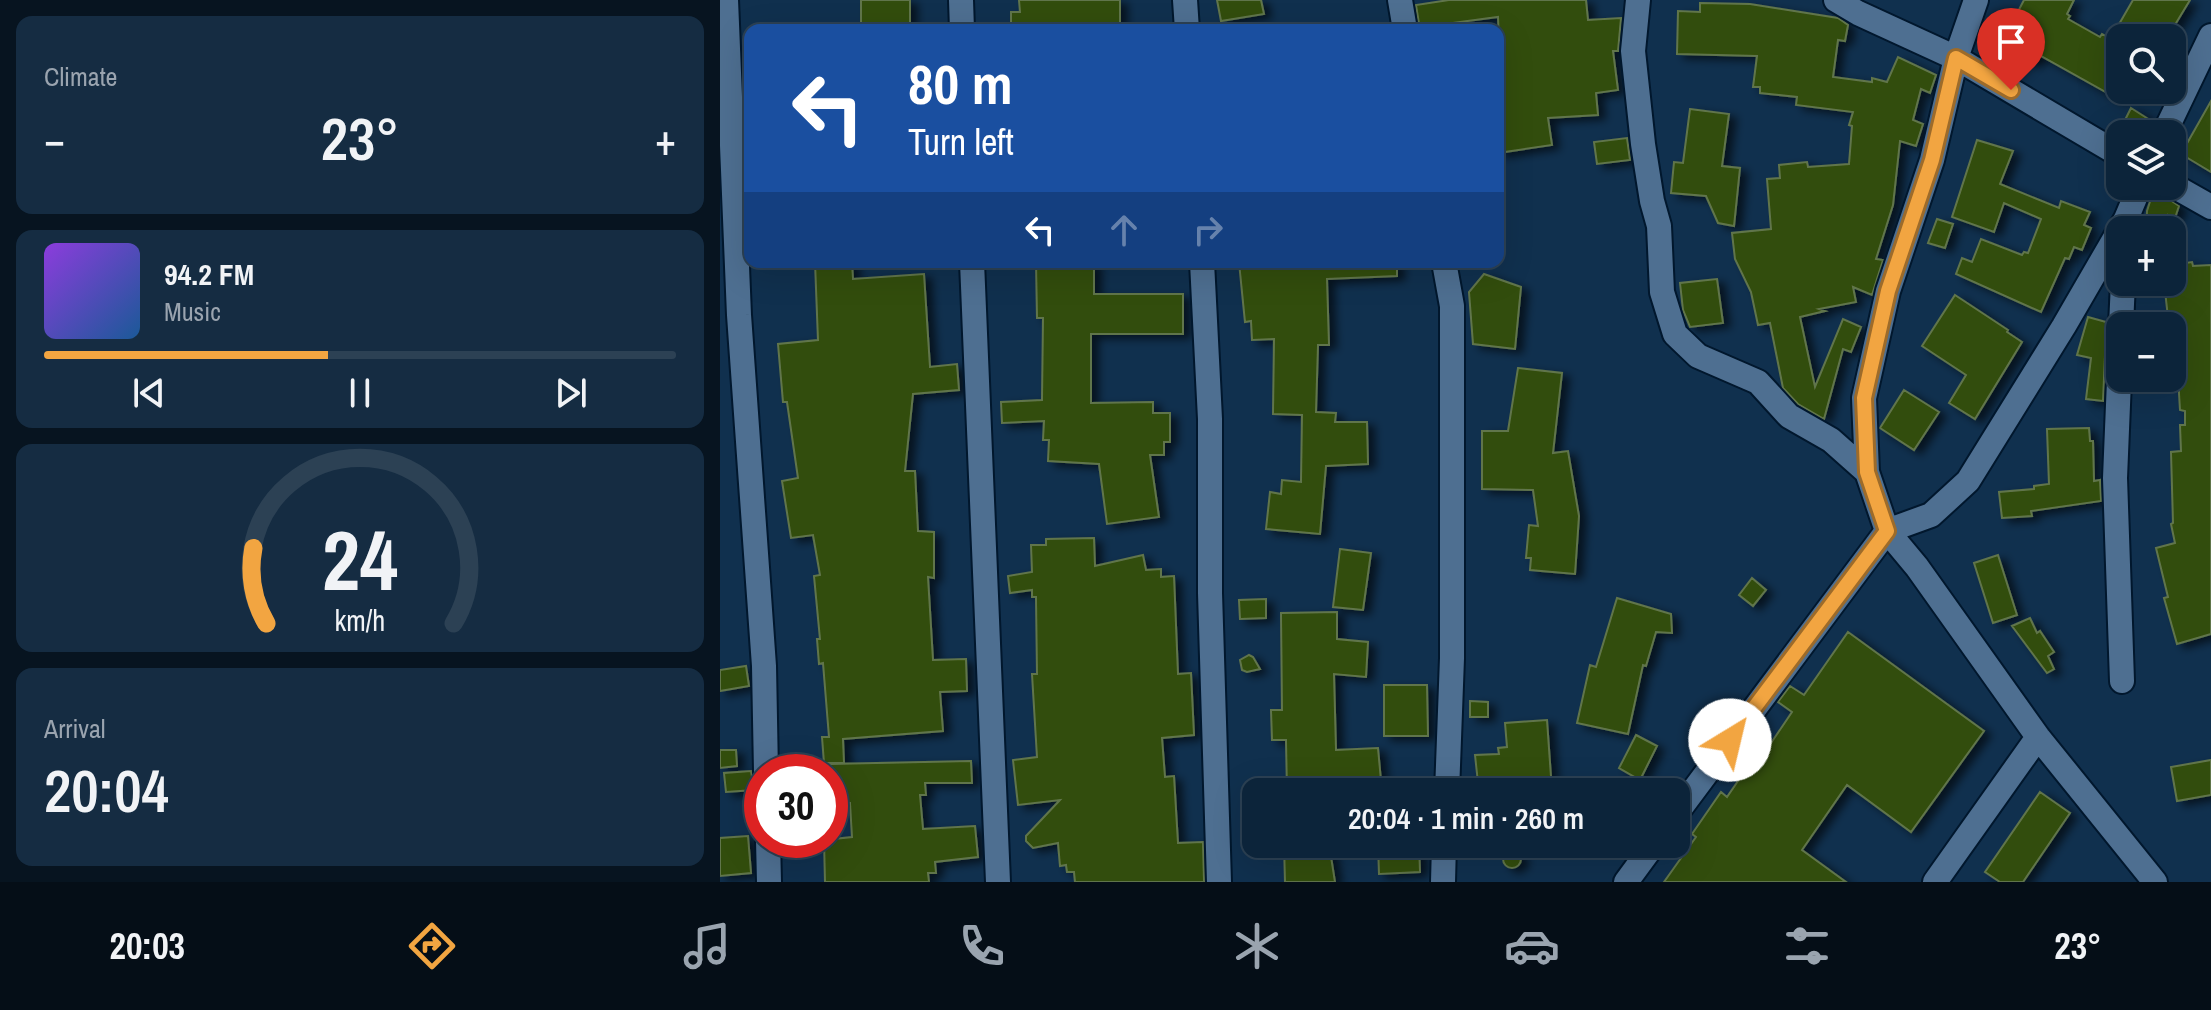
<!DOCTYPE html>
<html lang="en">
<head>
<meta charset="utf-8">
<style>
  :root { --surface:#0c243a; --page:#152c42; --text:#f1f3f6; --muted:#9aa4af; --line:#2c4154; --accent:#f2a541 }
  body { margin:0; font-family:"Archivo Narrow",sans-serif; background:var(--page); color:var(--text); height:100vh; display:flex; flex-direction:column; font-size:30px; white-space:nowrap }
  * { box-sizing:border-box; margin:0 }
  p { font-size:26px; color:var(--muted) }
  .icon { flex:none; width:44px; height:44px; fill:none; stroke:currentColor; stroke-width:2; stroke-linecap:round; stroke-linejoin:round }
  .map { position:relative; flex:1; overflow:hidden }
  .details { display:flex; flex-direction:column; gap:16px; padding:16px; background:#071420; width:720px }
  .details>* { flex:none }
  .top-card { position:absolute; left:24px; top:24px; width:760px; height:244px; border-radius:16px; box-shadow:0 8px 32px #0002,0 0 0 2px var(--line); background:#1a4fa0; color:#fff; overflow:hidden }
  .fabs { position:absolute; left:1386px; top:24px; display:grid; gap:16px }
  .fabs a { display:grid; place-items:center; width:80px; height:80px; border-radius:16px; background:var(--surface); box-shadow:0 8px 32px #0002,0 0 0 2px var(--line); font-size:40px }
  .speed { position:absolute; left:24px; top:754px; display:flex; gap:16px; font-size:40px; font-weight:700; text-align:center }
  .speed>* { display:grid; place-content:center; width:104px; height:104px; border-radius:50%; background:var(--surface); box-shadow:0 8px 32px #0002,0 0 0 2px var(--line); line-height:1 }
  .speed .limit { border:12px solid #d22; background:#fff; color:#111 }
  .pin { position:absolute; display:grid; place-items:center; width:68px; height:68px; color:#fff; margin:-82px -34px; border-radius:50% 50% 50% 0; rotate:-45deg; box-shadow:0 0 8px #0007 }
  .pin .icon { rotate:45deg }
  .me { position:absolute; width:88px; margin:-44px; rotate:36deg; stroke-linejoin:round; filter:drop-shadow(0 0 6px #0008) }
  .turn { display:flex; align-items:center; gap:28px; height:168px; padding:0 32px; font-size:36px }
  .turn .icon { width:104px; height:104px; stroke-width:2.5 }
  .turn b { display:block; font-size:56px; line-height:68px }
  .lanes { display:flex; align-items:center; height:76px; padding:0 32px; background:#0003; justify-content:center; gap:40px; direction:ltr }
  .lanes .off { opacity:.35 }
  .big { font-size:60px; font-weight:600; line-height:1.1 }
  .details .card { flex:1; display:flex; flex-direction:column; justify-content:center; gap:12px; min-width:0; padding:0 28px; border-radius:16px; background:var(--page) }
  .details .dial { align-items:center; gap:0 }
  .dial svg { height:208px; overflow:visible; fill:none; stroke:var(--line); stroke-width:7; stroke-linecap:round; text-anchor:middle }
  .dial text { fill:var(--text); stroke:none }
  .song { display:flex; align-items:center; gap:24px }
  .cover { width:96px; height:96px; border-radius:12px; background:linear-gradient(135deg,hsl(270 70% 55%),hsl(210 70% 35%)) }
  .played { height:8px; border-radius:4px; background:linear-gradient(90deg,var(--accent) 45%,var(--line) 45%) }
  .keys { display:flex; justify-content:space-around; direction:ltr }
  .heat { display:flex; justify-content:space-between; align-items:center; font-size:44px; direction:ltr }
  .trip { position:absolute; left:522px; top:778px; width:448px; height:80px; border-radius:16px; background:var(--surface); box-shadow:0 8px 32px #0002,0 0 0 2px var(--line); font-weight:600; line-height:80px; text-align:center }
  .tabs { display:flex; height:128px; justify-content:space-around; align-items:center; background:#050e17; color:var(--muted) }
  .tabs .icon { width:56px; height:56px }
  .tabs .active { color:var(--accent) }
  .tabs b { font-size:36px; color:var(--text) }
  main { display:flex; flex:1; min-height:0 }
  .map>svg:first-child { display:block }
  .building { fill:#324d09; stroke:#61754c; stroke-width:2; filter:url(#shadow) }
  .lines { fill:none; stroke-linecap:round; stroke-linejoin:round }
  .minor-casing { stroke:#01172d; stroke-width:28 }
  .minor { stroke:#4e6f91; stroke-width:24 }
  .route-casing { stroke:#9d6b2a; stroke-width:20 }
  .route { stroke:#f2a541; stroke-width:14 }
</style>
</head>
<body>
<main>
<section class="details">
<div class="card"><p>Climate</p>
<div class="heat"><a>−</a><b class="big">23°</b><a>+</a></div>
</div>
<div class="card">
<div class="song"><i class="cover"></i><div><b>94.2 FM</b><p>Music</p></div></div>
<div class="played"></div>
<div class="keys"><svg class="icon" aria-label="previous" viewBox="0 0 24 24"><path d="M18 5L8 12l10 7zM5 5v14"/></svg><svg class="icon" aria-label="pause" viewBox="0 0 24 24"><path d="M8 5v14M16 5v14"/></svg><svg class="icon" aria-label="next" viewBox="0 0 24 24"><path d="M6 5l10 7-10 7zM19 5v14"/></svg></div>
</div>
<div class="card dial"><svg viewBox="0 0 100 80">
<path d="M14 69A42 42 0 1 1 86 69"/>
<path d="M14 69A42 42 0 0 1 9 40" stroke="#f2a541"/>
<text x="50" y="56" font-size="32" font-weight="700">24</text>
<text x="50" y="72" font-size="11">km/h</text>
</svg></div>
<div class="card"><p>Arrival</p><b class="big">20:04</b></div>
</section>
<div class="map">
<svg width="1491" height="882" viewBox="0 0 1491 882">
  <defs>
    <filter id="shadow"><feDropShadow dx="7" dy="4" stdDeviation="4" flood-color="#0009"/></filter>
  </defs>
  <rect width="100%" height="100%" fill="#10304e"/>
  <path class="building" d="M141 0H190V30H141Z
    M299 0H400V30H291V12H300Z
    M497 0H541L544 14 501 21Z
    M729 0H866L868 20 901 18 898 51H893L898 90 876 93 878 115 828 118 832 145 778 153V85H781L778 17 717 25 718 30H700L696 5Z
    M1304 0H1354L1347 14 1350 16 1348 19 1380 37 1382 34 1400 44V100L1319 55 1315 63 1281 44Z
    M1413 0H1470L1447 38H1391Z
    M980 3 1030 4 1118 18 1128 25 1125 41 1118 40 1113 77 1152 82V78L1167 82 1178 57 1216 75 1210 93 1201 89 1193 120 1203 124 1196 146 1180 141 1173 205 1156 259 1163 260 1152 295 1133 287 1136 302 1099 309 1105 311 1080 317 1095 387 1123 319 1141 327 1131 352 1123 349 1104 419 1078 404 1063 388 1050 323 1038 325 1031 292 1015 259 1012 233 1051 229 1047 179 1060 178 1059 165 1087 162 1088 167 1129 164 1132 126 1129 125 1133 112 1076 105 1077 97 1040 93V87H1033L1037 56 957 54 958 11 980 12Z
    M1491 101V172L1461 154Z
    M1411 108 1433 122 1427 134H1398Z
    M970 109 1009 114 1002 166 1020 168 1014 226 998 223 986 196 951 193 954 162 963 163Z
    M907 138 910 160 877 164 874 142Z
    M1257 140 1293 151 1280 184 1339 208 1341 201 1370 212 1364 225 1371 228 1362 250 1354 247 1349 259 1345 258 1321 312 1236 274 1242 258 1252 262 1261 239 1302 255 1304 252 1308 253 1321 219 1284 203 1274 232 1232 217Z
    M1434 189 1459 206 1455 218 1448 215 1447 230H1426L1427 211Z
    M1217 219 1233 224 1225 248 1208 243Z
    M95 262H132L133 279 204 274 210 367 237 364 239 390 193 394 185 471H195L198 531 214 532V578L208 577 213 660 246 659 247 691 220 692 223 731 123 739 124 763H104L102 737H109L103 663 99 664 97 639H100L94 576 100 575 93 535 71 538 62 481 78 478 67 402H63L58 344 98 340Z
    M316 262H374V294H463V334H371V403L433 402V413H450V442H444V455H430L439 517 387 524 379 464 328 461 329 440H323L324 421 282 423 281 402 322 400 323 318H317Z
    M519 262H677V276L607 279 609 345H598L596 412 616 413 615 422H647L648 464 606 466 600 534 546 529 550 492 561 494 562 480 581 482 582 415 553 414 554 339 532 340 531 321 525 322Z
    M1472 262 1473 266 1491 265V634L1457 644 1444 598 1448 597 1436 548 1455 543 1451 524 1453 523 1451 452 1461 451 1460 425H1465V411L1460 410 1455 325 1449 326 1444 282H1452V265Z
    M764 274 801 287 795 349 753 344 749 292Z
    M997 279 1003 323 970 327 963 310 960 283Z
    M1235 295 1288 330 1287 332 1302 342 1255 419 1229 403 1246 375 1202 346Z
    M1368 317 1386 322 1388 334 1386 341 1392 342 1385 355 1383 401 1366 399 1371 358 1357 355Z
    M798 368 842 373 833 453 848 451 859 516 855 574 810 570 811 558H806L809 525 818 526 813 490 762 489V431H788Z
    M1184 390 1219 412 1194 450 1160 428Z
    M1369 428 1370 441H1373L1374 481 1380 480 1381 501 1311 511 1312 516 1282 518 1279 492 1314 489V486L1329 484 1327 429Z
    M374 538 375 566 423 555 426 570 441 569V577L454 576 458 674 471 673 474 735 442 738 445 777 454 776 458 843 483 842 484 882H355L354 872H347L346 865 340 866 338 843 313 848 306 841V836L340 800 298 805 293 760 317 757 312 674H317L316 597H312V590L290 593 288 576 312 572 311 545H326V539Z
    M620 549 651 553 643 610 613 607Z
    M1278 555 1297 615 1273 623 1254 563Z
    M1032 578 1046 590 1033 606 1019 595Z
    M897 598 951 614 952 633 936 632 926 666 923 665 908 734 857 723 870 665 876 667Z
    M546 599V618L520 619 519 600Z
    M617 612V639L648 642 646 677 614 674 616 750 658 748 662 792H567L566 740H552L551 710H562L561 613Z
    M1310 618 1317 633 1320 631 1334 652 1328 656 1334 669 1327 673 1292 626Z
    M1128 632 1264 731 1191 832 1127 785 1082 850 1126 882H944L976 837 972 834 1001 792 1007 797 1044 743 1049 746 1072 712 1058 702 1070 686 1084 695Z
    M529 655 533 657 540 669 527 672 522 670 520 660Z
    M26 666 29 686 0 691V670Z
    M664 685H707L708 736H664Z
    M750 701 768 702V717H750Z
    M827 720 831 777 801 779V792H759L755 755 779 754 778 748 787 747 785 723Z
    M916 735 937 746 920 780 899 768Z
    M0 750H16L17 766 0 768Z
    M1491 760V795L1457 801 1451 767Z
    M251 761 252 783H205L206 795H200L203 829 255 826 258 857 215 862 216 873H208L209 882H105L104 840 132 837 130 803 110 804V764Z
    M31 771 34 790 6 792 4 773Z
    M1320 792 1350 813 1303 882H1280L1265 872Z
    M28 836 31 873 0 876V838Z
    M564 844H609L615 882H565Z
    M658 844H699L700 872 659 874Z
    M783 859a9 9 0 1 1 18 0a9 9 0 1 1-18 0Z"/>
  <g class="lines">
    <defs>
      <path id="minor" d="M6 0 19 315 44 666 46 772
        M241 0 242 30
        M465 0 467 30
        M680 0 685 30
        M918 0 913 51 923 144 932 201 939 226 942 292 955 334 978 356 1038 382 1069 416 1111 440 1147 472
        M1116 0 1138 13 1236 58 1400 155
        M1256 0 1236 58 1212 160 1168 291 1144 398 1147 472 1167 531 1197 567 1318 737 1435 882
        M1444 134 1491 36
        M1452 185 1491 207
        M252 262 278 882
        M482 262 490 419V593L499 882
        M724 262 732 306V658L727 792
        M1401 326 1403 282
        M1400 356 1395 478 1402 681
        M956 814 1167 531 1211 515 1248 481 1344 326 1406 219 1420 186
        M48 840 49 882
        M723 882 724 844
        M906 882 934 844
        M1215 882 1318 737"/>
    </defs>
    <use href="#minor" class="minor-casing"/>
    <use href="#minor" class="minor"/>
  </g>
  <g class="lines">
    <defs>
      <path id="route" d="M1010 740 1167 531 1147 472 1144 398 1168 291 1212 160 1236 58 1291 90"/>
    </defs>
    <use href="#route" class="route-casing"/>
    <use href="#route" class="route"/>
  </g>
</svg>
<div class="fabs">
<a><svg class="icon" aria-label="search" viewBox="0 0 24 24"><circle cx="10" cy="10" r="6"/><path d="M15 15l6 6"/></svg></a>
<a><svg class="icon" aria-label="layers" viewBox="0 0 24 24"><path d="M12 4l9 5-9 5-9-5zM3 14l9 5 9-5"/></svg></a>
<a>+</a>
<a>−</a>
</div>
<div class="speed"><div class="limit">30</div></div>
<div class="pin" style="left:1291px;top:90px;background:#d93025"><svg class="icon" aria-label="arrive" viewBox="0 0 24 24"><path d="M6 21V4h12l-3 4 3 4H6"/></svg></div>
<svg class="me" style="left:1010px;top:740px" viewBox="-20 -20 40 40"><circle r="19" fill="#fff"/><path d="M0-13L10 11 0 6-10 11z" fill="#f2a541"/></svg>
<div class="trip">20:04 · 1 min · 260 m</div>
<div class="top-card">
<div class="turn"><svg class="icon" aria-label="left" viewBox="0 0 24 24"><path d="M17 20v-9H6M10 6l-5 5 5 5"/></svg><div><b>80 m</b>Turn left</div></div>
<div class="lanes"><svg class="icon" aria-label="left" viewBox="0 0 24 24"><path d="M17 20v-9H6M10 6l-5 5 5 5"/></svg><svg class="icon off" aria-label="ahead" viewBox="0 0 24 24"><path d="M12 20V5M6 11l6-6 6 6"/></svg><svg class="icon off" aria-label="right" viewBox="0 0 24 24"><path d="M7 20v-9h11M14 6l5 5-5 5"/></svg></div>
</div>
</div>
</main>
<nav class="tabs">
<b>20:03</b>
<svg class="icon active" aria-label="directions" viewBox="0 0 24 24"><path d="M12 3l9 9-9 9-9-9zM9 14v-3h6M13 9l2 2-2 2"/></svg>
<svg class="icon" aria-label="music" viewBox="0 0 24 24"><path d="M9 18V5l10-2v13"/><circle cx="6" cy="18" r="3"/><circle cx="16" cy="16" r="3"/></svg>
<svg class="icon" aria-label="phone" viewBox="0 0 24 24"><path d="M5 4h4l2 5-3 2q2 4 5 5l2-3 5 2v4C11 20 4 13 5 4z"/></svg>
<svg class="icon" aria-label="climate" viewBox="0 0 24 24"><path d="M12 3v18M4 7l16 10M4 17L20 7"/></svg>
<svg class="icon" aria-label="car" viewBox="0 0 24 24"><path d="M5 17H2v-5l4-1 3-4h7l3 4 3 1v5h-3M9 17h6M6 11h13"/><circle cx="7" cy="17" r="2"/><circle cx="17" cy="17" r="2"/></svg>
<svg class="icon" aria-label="filters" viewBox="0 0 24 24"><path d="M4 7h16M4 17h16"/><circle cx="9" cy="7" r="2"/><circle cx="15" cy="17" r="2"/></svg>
<b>23°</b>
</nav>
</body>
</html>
